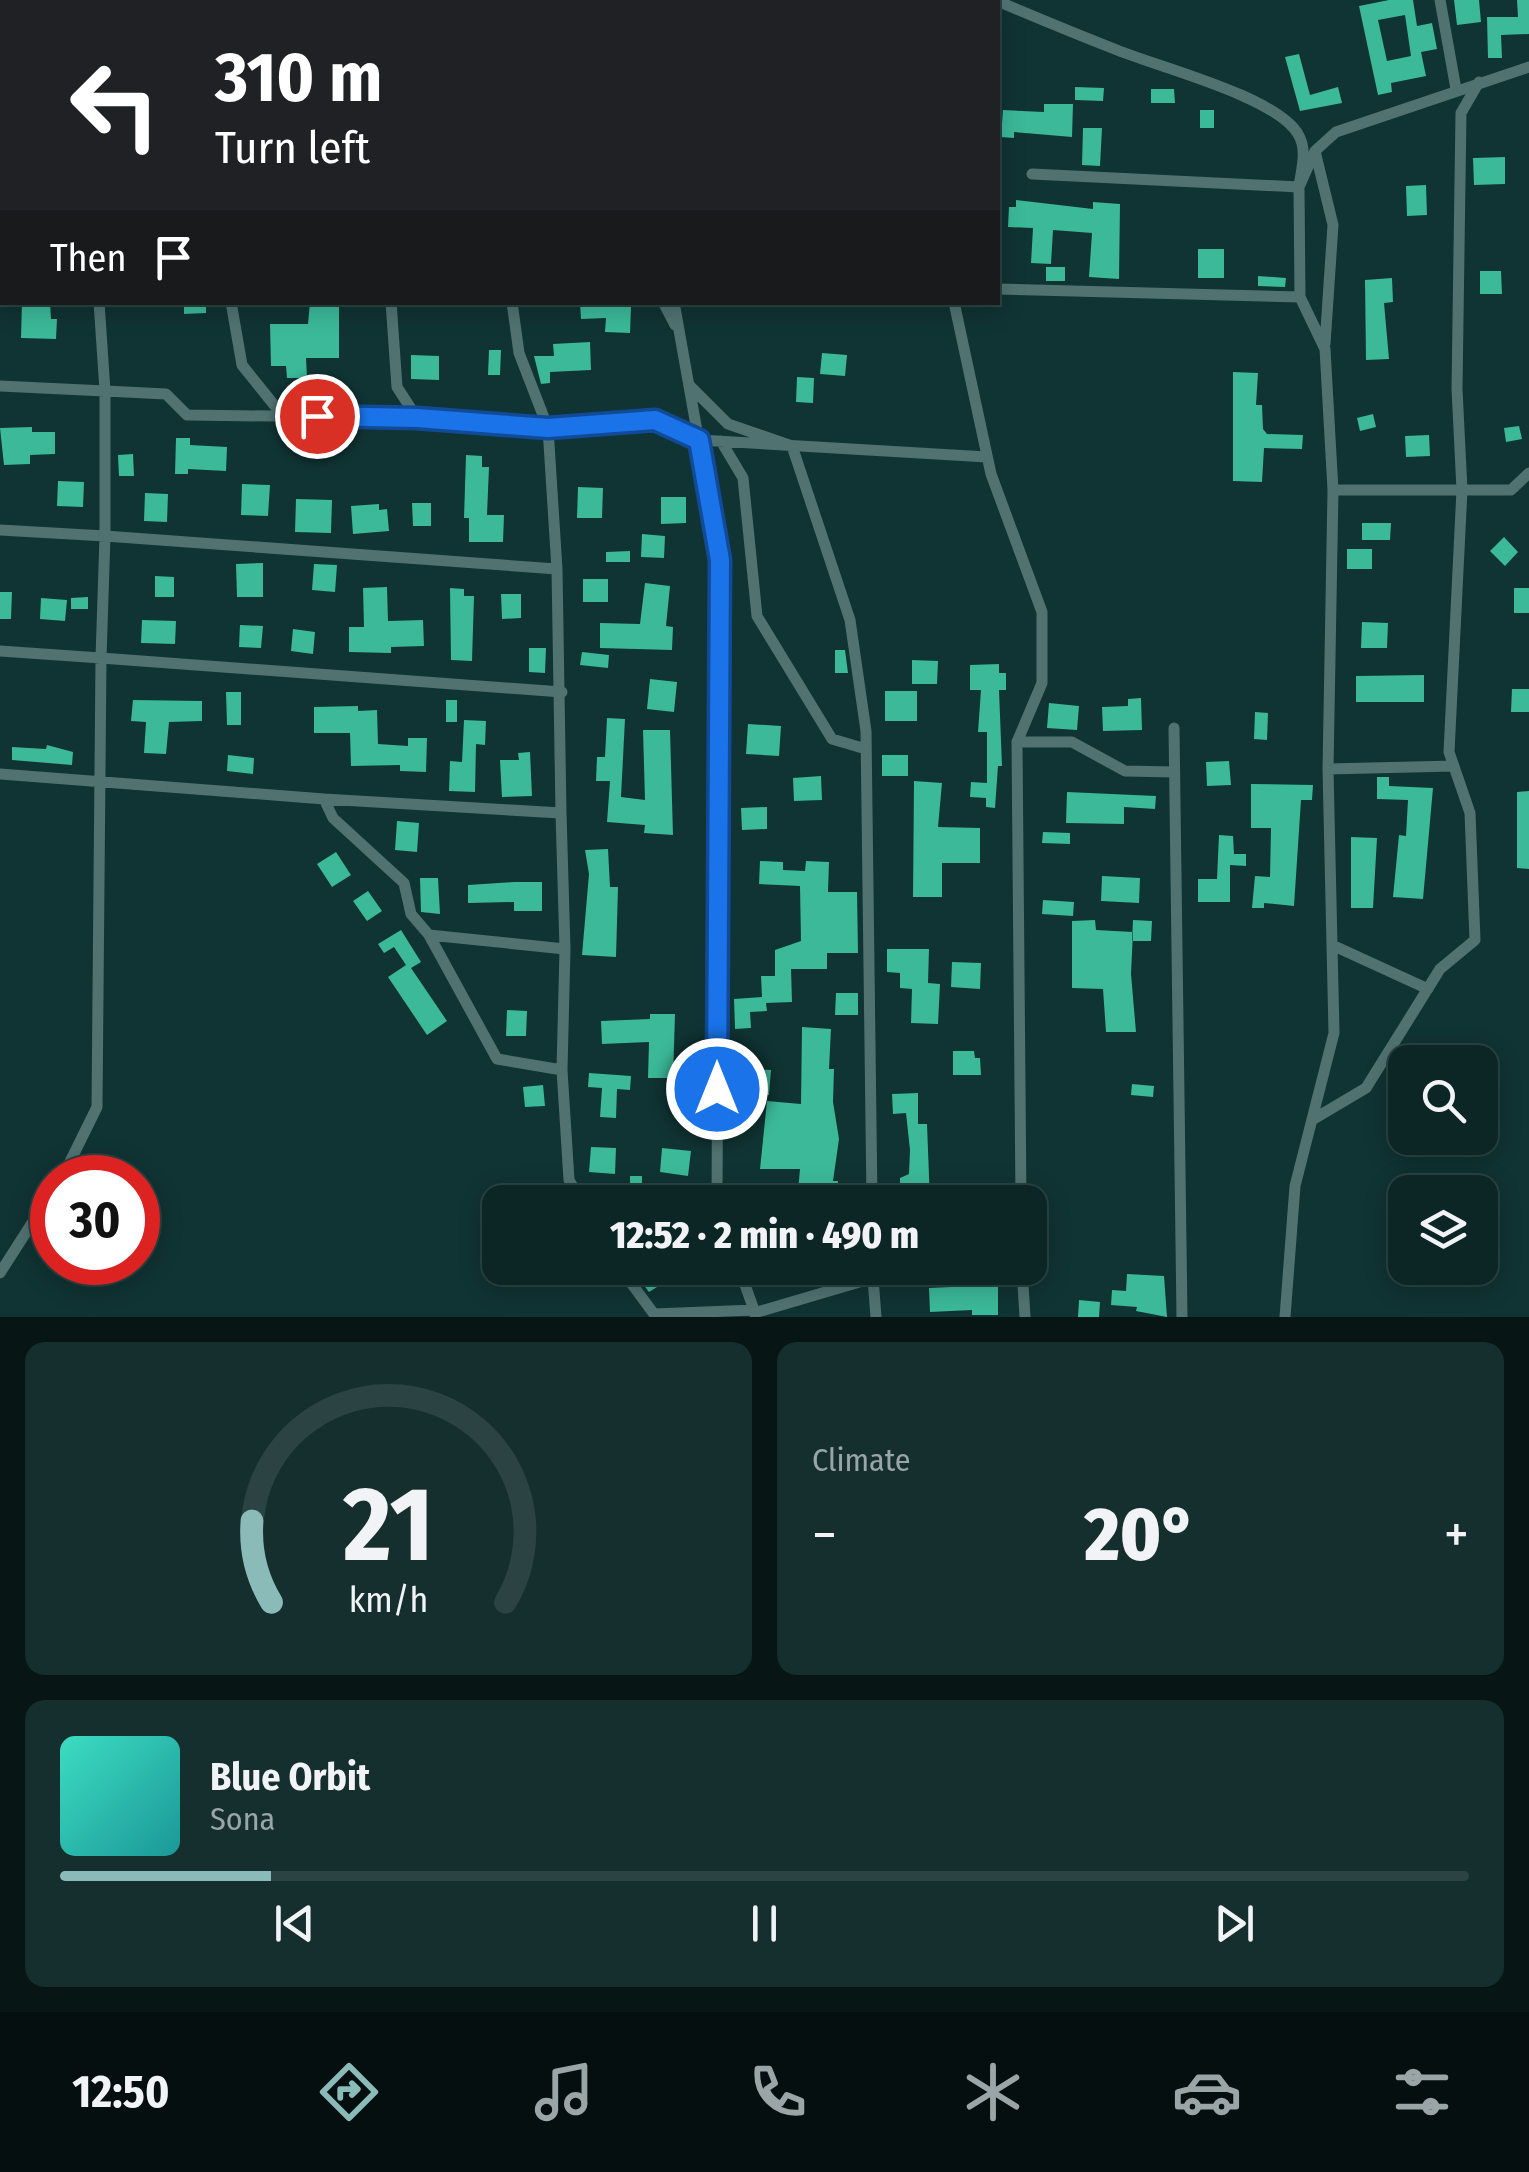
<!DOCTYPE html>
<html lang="en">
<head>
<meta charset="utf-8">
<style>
  :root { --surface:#0c2626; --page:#152e2e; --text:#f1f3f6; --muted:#9aa5a7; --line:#2c4343; --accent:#8bbbb9 }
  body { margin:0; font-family:"Fira Sans Condensed",sans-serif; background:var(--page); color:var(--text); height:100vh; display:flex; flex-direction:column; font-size:38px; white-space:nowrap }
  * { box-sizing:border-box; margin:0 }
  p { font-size:32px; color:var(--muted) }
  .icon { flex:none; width:55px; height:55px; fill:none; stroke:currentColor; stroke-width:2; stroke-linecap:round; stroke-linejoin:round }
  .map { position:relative; height:1317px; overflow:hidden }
  .side { display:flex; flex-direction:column; gap:25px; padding:25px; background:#071515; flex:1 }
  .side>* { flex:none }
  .guide { position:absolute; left:0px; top:0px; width:1000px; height:305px; box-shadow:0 5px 25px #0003,0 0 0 2px var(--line); background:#202124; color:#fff; overflow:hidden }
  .buttons { position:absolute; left:1388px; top:1045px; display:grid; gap:20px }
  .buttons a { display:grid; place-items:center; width:110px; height:110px; border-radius:20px; background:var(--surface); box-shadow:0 5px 25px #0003,0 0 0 2px var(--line); font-size:50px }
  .speed { position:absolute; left:30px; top:1155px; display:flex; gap:20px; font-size:50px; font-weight:700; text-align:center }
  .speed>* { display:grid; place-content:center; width:130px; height:130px; border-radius:50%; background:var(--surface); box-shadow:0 5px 25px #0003,0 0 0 2px var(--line); line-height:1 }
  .speed .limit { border:15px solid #d22; background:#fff; color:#111 }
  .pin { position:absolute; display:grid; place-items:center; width:85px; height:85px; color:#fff; margin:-42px; border:5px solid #fff; border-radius:50%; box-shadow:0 2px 10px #0007 }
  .me { position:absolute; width:110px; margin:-55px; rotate:0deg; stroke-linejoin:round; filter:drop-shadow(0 0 8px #0008) }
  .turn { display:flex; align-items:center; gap:35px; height:210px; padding:0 50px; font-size:45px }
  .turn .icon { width:130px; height:130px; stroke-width:2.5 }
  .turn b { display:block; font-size:70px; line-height:85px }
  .then { display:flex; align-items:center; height:95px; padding:0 50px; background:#0003; gap:20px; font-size:38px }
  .big { font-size:75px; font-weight:800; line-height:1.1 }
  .side .tile { flex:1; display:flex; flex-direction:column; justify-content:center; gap:15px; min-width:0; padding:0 35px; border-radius:20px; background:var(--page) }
  .side .dial { align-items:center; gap:0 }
  .dial svg { height:260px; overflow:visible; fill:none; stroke:var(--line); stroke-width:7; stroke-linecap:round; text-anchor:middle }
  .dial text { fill:var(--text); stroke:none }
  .song { display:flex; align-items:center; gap:30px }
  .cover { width:120px; height:120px; border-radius:15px; background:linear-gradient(135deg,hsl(170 70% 55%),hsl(180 70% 35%)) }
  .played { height:10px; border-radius:5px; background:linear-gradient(90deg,var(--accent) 15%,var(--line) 15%) }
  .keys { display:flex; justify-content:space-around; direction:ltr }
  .heat { display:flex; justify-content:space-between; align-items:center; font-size:55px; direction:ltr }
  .side .tiles { flex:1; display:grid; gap:25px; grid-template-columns:1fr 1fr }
  .tile:last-child { grid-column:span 2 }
  .trip { position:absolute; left:482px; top:1185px; width:565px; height:100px; border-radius:20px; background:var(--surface); box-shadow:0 5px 25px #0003,0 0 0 2px var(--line); font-weight:800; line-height:100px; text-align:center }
  .tabs { display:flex; height:160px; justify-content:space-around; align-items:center; background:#050f0f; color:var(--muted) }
  .tabs .icon { width:70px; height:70px }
  .tabs .selected { color:var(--accent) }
  .tabs b { font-size:45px; color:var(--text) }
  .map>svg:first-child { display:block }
  .building { fill:#3bb999; fill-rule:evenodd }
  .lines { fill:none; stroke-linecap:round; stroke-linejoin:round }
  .minor { stroke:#507372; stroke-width:11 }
  .route-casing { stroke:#114b97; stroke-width:25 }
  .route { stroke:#1a73e8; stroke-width:18 }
</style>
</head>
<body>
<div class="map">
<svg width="1529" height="1317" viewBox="0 0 1529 1317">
  <rect width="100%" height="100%" fill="#103333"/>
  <path class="building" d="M1389 0H1413L1417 26 1432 23 1437 49 1421 52 1426 76 1391 83 1392 92 1378 95 1359 6ZM1405 15 1411 56 1387 61 1378 20Z
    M1454 0H1479L1481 22 1457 25Z
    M1517 0H1529V34L1501 35 1502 58H1488L1487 17H1518Z
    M1299 54 1310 95 1338 87 1342 103 1300 111 1285 57Z
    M1075 87 1104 88 1103 101 1075 100Z
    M1151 89H1174L1175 103H1151Z
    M1044 104H1073L1072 137 1014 132V138L1001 137 1003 110 1044 112Z
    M1200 110H1214V128H1200Z
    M1083 128H1102L1100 166 1082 165Z
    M1505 157V184L1474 185 1473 158Z
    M1426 185 1427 215 1407 216 1406 186Z
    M1016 200 1093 209V202L1120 204 1119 279 1089 277 1092 233 1053 230 1051 264 1031 263 1033 228 1008 227 1009 207H1016Z
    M1198 249H1224V278H1198Z
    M1046 267H1065V281H1046Z
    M1480 271H1501L1502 294H1480Z
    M1258 276 1286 278 1285 287 1258 286Z
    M1392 278 1393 302 1384 303 1389 359 1366 360 1365 280Z
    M22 302H50L51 319H57L56 339 21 338Z
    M184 302H206V313L184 314Z
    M310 302H339V358H306L307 378H287L286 366H271L270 324H308Z
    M580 302 631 307 630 333 605 332 606 318 581 319Z
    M590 342 591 370 550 372V383L541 384 534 356H554L553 344Z
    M489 350H501L500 375H488Z
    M822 353 847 355 845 376 820 374Z
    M411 355 439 356V380L411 379Z
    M1233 372 1258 373 1256 405H1262L1263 429 1267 434 1303 435 1302 449 1264 448 1262 482 1233 481Z
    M797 377 814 378 813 403 796 402Z
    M1373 414 1376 427 1360 431 1357 418Z
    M1519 426 1522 439 1506 442 1504 428Z
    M32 427V432H55V454L30 455V464L4 465 0 428Z
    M1429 435 1430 456 1406 457 1405 436Z
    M176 438H190V445L227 447 226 471 188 469V474H175Z
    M133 454 134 476H119L118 455Z
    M466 455 482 456V467H489L487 515H504L503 542H469V518H464Z
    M58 481 84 482 83 507 57 506Z
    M242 484 270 485 268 516 241 515Z
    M578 487 603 488 602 518H577Z
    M145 493 168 494 167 522 144 521Z
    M661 497H686V523L661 524Z
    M296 499 332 500 331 533 295 532Z
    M412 503H431V526H413Z
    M379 504V510L387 509 389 531 353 534 351 506Z
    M1362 523H1391L1390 540H1362Z
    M642 534 665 536 664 558 641 557Z
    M1504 537 1518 552 1505 566 1490 551Z
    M1347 549H1372V569H1347Z
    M630 551V562H606V552Z
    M263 563V597H237L236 564Z
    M314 564 337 565 335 592 312 590Z
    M155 576 174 577V597H155Z
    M583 579H608V602H583Z
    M645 583 670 586 666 626 673 627 672 650 600 648V623L640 624Z
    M387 587 388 621 423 620 424 646 391 647V653L349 652V627H364L363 588Z
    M450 588 464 589V596H474L472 661 451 660Z
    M1514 588H1529V613H1514Z
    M0 592H12L11 619H0Z
    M501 594H521V618L502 619Z
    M88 597V609H71V598Z
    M41 598 67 600 65 621 40 619Z
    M142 620 176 621 175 644 141 643Z
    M1362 622 1388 623 1387 648H1361Z
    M240 625 263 626 261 648 239 647Z
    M293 629 315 632 313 654 291 651Z
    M529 648H546L545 673 529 672Z
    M835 650H845L848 673H835Z
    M582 652 609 655 608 668 580 665Z
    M912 660 938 661 937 684H912Z
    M999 664V673H1006V690H999L1002 766H998L995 808 986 807V798L970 797 971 782 987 783V732H978L981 690H970V665Z
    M1424 675V702H1356V676Z
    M650 679 677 682 674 712 647 709Z
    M1512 689H1529V712H1511Z
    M885 691H917V721H885Z
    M226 692H241V725H227Z
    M1141 698 1142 730 1103 731 1102 707 1128 706V699Z
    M133 700 202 701V721L169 722 166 754 144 753 146 722 131 721Z
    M446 700H457V722H446Z
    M1049 703 1079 706 1077 730 1047 728Z
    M358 706V711L377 710 378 744 408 746V738H427L426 772 400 771V765L351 766 350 733H314V707Z
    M1255 712 1268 713 1267 740 1254 739Z
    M607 718 625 719 621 797 645 800 643 730H670L673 835 644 833 645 825 607 822 610 781H596L597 757H605Z
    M464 720 486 721 485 745 476 744 475 792 449 791 450 761 462 762Z
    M748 724 781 726 779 756 746 754Z
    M47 745 73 752 72 765 12 760V747L46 749Z
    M530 752 532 796 502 797 500 760H519L518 753Z
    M228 755 254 758 253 774 227 771Z
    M882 755H908V776H882Z
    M1229 761 1231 785 1207 786 1206 762Z
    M821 776 822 800 794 801 793 778Z
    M1377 777H1389V786L1433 788 1423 899 1393 897 1399 835 1406 836 1408 800 1377 799Z
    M914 781 942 783 938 827 980 828V863H942V897H913Z
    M1251 784 1313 785 1312 800H1301L1294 906 1264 903V908H1252L1255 876 1270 877 1271 828H1251Z
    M1529 791V869L1517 868V792Z
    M1067 792 1156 796 1155 809 1124 807V824L1066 823Z
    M767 807V829L742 830 741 808Z
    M397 821 419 823 417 852 395 850Z
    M1043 832 1070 833V844L1042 843Z
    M1219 835 1233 836 1234 854H1246V866L1230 865V902H1198V879H1217Z
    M1351 837 1377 838 1373 908H1351Z
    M608 849 610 887H618L616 957 582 955 589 874 585 850Z
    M336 852 351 875 332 887 317 864Z
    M760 861 783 862V870L805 871 806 861 829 862 828 892H857L858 953H827V969H791L792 1002 766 1003 767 1011 750 1012 751 1028 735 1029 734 999 762 997 761 976H775V950L801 941 800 886 759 884Z
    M1102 876 1140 878 1139 903 1101 901Z
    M420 878H438L440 914 421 912Z
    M514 882H542V911H514V902L468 903V885Z
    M368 891 382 911 367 921 353 901Z
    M1043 900 1074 902 1073 916 1042 914Z
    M1095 920 1096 930 1133 932 1131 974 1136 1032H1106L1103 989 1072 988V921Z
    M1133 920 1152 921 1151 941H1132Z
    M401 930 421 962 411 968 447 1021 427 1035 388 977 406 965 394 947 384 953 378 944Z
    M887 949H929L928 983 940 984 938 1024 911 1023 912 989 900 988V973L887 972Z
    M952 962 981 963 980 989 951 987Z
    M836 993H858V1015H835Z
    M507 1010 527 1011 526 1036H506Z
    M650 1014H675L673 1078H648L649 1042 602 1044 601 1021 650 1019Z
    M802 1027 831 1029 829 1069H834L833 1102 839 1139 833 1181H838L837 1198H830L829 1202H797L800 1169H760L767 1101 801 1104Z
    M953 1051H974L975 1058H980L981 1075H953Z
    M740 1068 771 1070 769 1095 739 1093Z
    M589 1073 631 1076 630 1090 617 1089 616 1118 600 1117 602 1088 588 1087Z
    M1132 1084 1154 1086 1153 1097 1131 1095Z
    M543 1085 545 1106 525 1107 523 1087Z
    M918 1093V1124H927L930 1202 907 1201V1193H900V1178L909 1174 910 1150 906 1113 893 1114 892 1094Z
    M591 1147 616 1148 615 1174 589 1172Z
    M662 1148 691 1151 688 1176 660 1172Z
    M630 1176H642V1197H630Z
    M734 1184H752L751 1202H733Z
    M631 1268H644L657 1287 649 1292Z
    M1127 1274 1164 1276 1167 1317 1136 1311 1137 1307 1111 1305 1112 1290 1126 1291Z
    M998 1285V1315H972V1310L930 1312 929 1288Z
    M1079 1300 1100 1302 1099 1317H1078Z"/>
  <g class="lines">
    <path class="minor" d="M357 0 358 2
      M615 0 625 2
      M995 0C1035 17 1076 34 1117 50 1158 67 1275 96 1298 134 1308 150 1301 170 1299 187L1032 174
      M1440 0 1456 89
      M271 2 280 0
      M0 39 2 38
      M1315 151 1333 225 1325 344
      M0 235H2
      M998 289 1300 297
      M231 302 242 365 283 416
      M391 302 397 387 417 418 548 428 655 420 699 440 987 457
      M512 302 519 353 548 428 557 569
      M663 302 675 325
      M674 302 720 560 717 1202
      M954 302 991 474 1042 612V683L1017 742
      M689 385 728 424 792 446 850 620 866 731 872 1202
      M0 386 105 391 99 302
      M721 441 743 478 757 616 832 739 866 749
      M1333 490H1511L1529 473
      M0 530 105 536V391L166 394 187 415 417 418
      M0 651 101 658 97 1107 62 1178
      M1174 728 1182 1317
      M1328 769 1454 766
      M0 774 324 799 333 818 404 883 411 914 429 935 497 1059 562 1070 569 1180 582 1202
      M324 799 561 813 565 949
      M561 813 557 569 105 536 101 658 562 692
      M429 935 565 949 562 1070
      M1332 945 1428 989
      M1312 1120 1366 1088 1440 969 1475 940 1470 813 1449 752 1462 490 1457 389 1461 113 1479 82
      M1021 1202 1017 742H1072L1125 771 1174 772
      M620 1268 654 1314 754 1310 739 1268
      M873 1268V1278L916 1268
      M1022 1268 1025 1317
      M0 1273 52 1192
      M754 1313 873 1278 876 1317
      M1285 1317 1295 1186 1334 1033 1328 769 1333 490 1325 349 1300 297 1299 187 1315 151 1336 132 1529 67"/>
  </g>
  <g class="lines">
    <defs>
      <path id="route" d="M317 416 417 418 548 428 655 420 699 440 720 560 717 1089"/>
    </defs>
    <use href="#route" class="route-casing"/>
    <use href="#route" class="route"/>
  </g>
</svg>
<div class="buttons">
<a><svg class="icon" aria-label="search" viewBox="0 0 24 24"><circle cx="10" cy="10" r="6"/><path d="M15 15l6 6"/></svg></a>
<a><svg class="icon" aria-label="layers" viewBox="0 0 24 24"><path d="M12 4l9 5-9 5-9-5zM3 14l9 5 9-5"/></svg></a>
</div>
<div class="speed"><div class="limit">30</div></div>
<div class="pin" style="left:317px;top:416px;background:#d93025"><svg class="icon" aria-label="arrive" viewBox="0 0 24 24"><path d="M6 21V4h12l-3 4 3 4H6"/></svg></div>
<svg class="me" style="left:717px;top:1089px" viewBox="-20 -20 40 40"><circle r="17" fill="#1a73e8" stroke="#fff" stroke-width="3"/><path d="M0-11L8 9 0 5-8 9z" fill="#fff"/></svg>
<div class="trip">12:52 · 2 min · 490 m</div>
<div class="guide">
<div class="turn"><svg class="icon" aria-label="left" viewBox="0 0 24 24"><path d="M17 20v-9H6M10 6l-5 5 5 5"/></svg><div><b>310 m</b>Turn left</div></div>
<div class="then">Then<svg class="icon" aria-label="arrive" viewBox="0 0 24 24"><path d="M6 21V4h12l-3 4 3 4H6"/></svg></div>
</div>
</div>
<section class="side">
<div class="tiles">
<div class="tile dial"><svg viewBox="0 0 100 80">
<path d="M14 69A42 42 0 1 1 86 69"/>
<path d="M14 69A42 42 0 0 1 8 44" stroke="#8bbbb9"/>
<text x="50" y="56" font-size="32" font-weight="700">21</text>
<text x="50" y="72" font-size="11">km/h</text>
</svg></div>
<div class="tile"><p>Climate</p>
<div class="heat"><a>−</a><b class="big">20°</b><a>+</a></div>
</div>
<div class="tile">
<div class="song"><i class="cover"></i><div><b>Blue Orbit</b><p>Sona</p></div></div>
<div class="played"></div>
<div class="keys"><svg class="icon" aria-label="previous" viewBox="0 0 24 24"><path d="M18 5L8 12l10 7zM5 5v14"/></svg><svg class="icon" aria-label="pause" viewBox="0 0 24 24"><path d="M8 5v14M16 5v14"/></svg><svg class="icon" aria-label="next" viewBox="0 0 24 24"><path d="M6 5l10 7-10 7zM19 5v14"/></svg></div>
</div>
</div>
</section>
<nav class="tabs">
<b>12:50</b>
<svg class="icon selected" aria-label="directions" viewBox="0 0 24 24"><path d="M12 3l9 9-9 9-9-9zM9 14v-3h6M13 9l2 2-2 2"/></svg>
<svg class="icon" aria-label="music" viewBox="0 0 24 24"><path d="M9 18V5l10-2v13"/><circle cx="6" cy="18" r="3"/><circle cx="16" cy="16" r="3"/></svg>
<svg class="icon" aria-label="phone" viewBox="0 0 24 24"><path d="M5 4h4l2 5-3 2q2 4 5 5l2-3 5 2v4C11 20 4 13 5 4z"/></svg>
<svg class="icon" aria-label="climate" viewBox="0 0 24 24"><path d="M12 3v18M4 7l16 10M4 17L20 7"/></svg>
<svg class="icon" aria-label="car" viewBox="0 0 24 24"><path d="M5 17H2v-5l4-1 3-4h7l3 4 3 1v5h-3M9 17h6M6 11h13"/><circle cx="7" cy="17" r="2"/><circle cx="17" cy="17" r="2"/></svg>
<svg class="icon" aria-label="filters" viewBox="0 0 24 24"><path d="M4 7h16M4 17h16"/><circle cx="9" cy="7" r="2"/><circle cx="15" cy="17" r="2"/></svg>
</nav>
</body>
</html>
